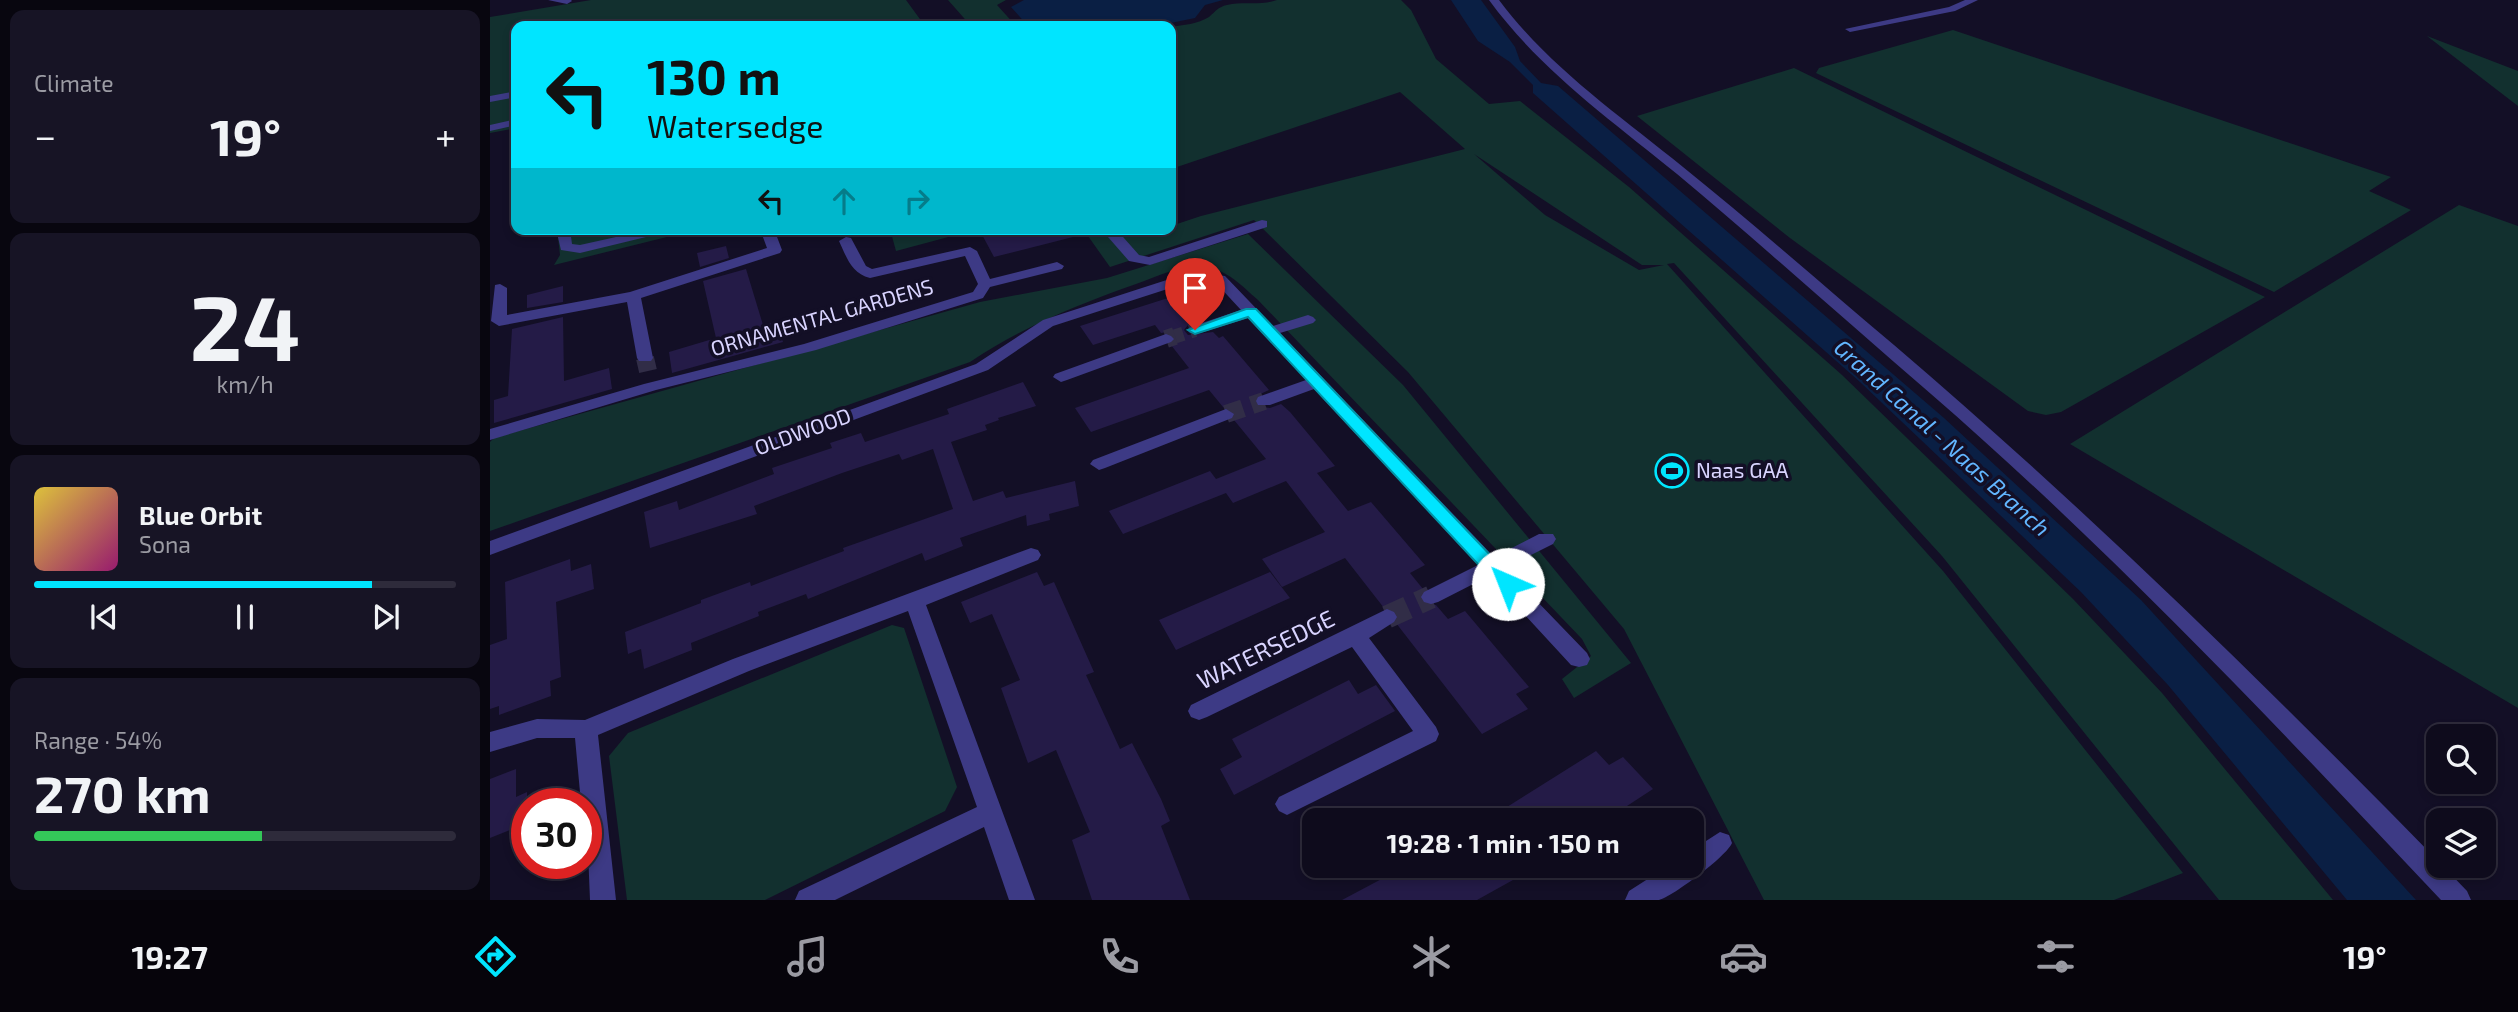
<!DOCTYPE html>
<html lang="en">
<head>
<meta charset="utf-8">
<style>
  :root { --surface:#0e0b1c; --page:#171425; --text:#f1f3f6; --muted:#9b9ba3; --line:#2e2b3b; --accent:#00e5ff }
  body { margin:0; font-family:"Exo 2",sans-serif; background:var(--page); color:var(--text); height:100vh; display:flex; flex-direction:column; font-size:26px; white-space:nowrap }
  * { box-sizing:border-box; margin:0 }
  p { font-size:23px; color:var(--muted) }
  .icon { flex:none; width:38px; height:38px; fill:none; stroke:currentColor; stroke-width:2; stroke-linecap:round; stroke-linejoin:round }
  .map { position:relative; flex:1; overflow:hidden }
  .side { display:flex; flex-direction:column; gap:10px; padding:10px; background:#08060f; width:490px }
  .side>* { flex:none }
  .top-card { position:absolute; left:21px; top:21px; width:665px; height:214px; border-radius:14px; box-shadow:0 4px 10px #0003,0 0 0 2px var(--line); background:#00e5ff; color:#111; overflow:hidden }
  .buttons { position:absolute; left:1936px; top:724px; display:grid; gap:14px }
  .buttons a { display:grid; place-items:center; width:70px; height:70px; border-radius:14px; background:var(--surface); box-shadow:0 4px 10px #0003,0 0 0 2px var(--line); font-size:35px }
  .speed { position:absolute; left:21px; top:788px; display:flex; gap:14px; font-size:35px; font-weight:700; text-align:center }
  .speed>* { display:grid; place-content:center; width:91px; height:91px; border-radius:50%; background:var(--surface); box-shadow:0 4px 10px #0003,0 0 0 2px var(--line); line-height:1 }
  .speed .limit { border:10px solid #d22; background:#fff; color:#111 }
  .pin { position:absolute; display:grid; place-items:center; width:60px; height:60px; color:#fff; margin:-72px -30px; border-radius:50% 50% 50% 0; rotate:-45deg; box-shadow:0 0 7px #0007 }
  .pin .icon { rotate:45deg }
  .me { position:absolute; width:77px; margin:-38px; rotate:316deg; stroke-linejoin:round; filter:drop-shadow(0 0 5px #0008) }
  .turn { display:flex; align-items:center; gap:24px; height:147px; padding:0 21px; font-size:32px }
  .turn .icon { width:91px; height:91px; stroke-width:2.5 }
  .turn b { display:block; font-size:49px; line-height:60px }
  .lanes { display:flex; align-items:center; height:66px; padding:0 21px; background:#0003; justify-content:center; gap:35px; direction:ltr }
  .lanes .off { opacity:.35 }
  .big { font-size:52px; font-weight:700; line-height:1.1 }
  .side .tile { flex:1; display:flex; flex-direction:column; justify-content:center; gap:10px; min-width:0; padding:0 24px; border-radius:14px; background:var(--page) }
  .side .dial { align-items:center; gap:0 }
  .dial b { font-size:91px; line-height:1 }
  .song { display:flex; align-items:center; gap:21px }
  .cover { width:84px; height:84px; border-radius:10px; background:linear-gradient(135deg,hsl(50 70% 55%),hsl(320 70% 35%)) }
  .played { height:7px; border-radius:4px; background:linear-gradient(90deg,var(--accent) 80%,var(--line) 80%) }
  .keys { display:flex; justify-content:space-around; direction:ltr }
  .heat { display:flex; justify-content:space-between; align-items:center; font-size:38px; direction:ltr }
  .charge { height:10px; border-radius:5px; background:linear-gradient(90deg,#34c759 54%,var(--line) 0) }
  .trip { position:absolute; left:812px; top:808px; width:402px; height:70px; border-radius:14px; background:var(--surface); box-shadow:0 4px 10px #0003,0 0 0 2px var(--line); font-weight:700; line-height:70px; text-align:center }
  .dock { display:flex; height:112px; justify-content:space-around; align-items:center; background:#06040b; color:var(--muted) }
  .dock .icon { width:49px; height:49px }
  .dock .on { color:var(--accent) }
  .dock b { font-size:32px; color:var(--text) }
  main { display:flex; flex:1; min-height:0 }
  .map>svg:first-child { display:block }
  .green { fill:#12302f; fill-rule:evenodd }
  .water { fill:#0a1f44 }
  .building { fill:#241b47 }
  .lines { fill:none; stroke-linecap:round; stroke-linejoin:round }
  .minor-tunnel-far2 { stroke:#312d47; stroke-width:14; stroke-dasharray:14 7; stroke-linecap:butt }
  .minor-tunnel-far1 { stroke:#312d47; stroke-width:18; stroke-dasharray:18 9; stroke-linecap:butt }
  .minor-tunnel { stroke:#312d47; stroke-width:23; stroke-dasharray:23 11; stroke-linecap:butt }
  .minor { fill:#3d3a85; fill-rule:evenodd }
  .route { fill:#00e5ff; stroke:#0095a6; stroke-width:2 }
  .labels { text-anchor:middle; stroke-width:7; stroke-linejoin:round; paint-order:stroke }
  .street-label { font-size:21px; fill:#d9d4ff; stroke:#130f26 }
  .poi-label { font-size:21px; fill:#d9d4ff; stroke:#130f26; text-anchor:start }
  .water-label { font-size:23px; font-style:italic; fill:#62b6ff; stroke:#130f26 }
  .near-street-label { font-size:24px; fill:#d9d4ff; stroke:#130f26 }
</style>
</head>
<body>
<main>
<section class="side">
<div class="tile"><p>Climate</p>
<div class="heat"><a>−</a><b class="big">19°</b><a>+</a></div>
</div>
<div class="tile dial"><b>24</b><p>km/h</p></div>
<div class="tile">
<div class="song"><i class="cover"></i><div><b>Blue Orbit</b><p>Sona</p></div></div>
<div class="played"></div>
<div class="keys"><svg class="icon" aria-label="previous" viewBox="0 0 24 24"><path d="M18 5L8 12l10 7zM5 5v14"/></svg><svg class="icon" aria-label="pause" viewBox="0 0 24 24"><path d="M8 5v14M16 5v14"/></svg><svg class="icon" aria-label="next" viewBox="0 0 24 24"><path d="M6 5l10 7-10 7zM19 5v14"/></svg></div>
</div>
<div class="tile"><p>Range · 54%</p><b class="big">270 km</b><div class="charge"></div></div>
</section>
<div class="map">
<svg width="2028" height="900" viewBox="0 0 2028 900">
  <rect width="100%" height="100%" fill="#130f26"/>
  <path class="green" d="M101 0H416L435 26H26V128L0 133V17Z
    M458 0H516L507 5 526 26H481Z
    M787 0H911L921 10 946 59 999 104 1030 101 1139 187 1352 375 1583 599 1672 693 1843 900H1729L1452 556 1184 263 1177 264 1453 571 1693 873 1624 900H1274L1134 629 918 372 764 220 620 267 593 229H681V226L711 216 975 149 910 92 681 169V27C693 25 708 24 719 17 726 11 728 7 737 5 754 1 770 6 787 0ZM984 154 1152 265H1174L1149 270 1055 215Z
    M1463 30 1901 177 1879 191 1921 210 1784 292 1326 73 1329 68Z
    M1937 36 2028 71V106Z
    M1304 68 1775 297 1571 412 1556 415 1538 411 1300 238 1147 116Z
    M1969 205 2028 226V708L1580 444Z
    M67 229H209L64 265 70 255Z
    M400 229H476L477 232 406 251Z
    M758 234 913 385 1141 663 1084 698 1072 679 1101 656 1092 639 768 300C752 286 737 269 714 267 691 265 668 276 646 284 587 305 532 327 480 362L0 531V442L4 438 490 302 617 278Z
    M402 625 414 628 467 787 455 811 275 900H137L119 756 138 733Z"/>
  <path class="water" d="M534 0H733L715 5 705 18 666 26H538L521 7Z
    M961 0H991L1025 47 1030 61 1051 83 1068 86 1454 418 1651 600 1926 900H1857L1678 685 1591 592 1370 382 1043 93V85L1020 62 988 41Z"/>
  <path class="building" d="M489 229H582L583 237 504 257Z
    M236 246 239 258 210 267 207 253Z
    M256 269 273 325 287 322 293 342 182 373 179 352 226 338 213 281Z
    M73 286V302L37 308V295Z
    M678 298 683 303 696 299 713 320 698 325 694 330 698 335 723 332 729 338 733 336 779 390 766 396V406L780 408 791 404 800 412 845 466 827 473 858 511 881 502 935 565 920 573 933 589 929 596 932 603 946 605 958 619 975 611 1039 687 1026 694 1038 709 992 734 906 623 909 616 906 611 894 608 855 558 792 587 772 559 835 532 796 481 743 503 736 493 633 534 619 511 720 471 726 479 776 459 744 420 745 412 733 407 719 390 601 432 585 408 699 368 681 345 686 337 677 332 671 333 665 325 603 345 590 326Z
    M73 317 74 381 119 368 122 389 4 423V400L18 396 22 329Z
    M533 382 546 406 508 418 509 420 495 425 497 430 461 442 483 501 513 491 516 498 585 481 589 506 559 514 560 520 537 526 536 515 470 538 473 546 435 561 432 553 318 599 316 594 268 612 269 616 201 643 202 650 154 669 151 649 138 654 135 632 211 603V600L260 582 261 586 354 551 353 548 463 509 443 449 412 460 409 454 352 473 264 506 267 514 160 548 154 512 187 501 189 510 284 474 282 468 342 448 340 443 371 433 375 442 459 414 457 409Z
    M80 559 81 571 101 564 104 589 66 602 71 677 60 681 61 696 9 715V706L0 709V645L17 639 15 582Z
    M547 572 554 586 564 582 604 672 596 675 630 749 642 743 671 799 680 821 671 826 700 900H602L582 840 600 832 566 750 538 763 511 688 530 680 502 614 480 623 471 602Z
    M780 572 800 598 686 650 669 620Z
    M859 680 868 694 886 685 905 711 744 795 730 769 752 757 742 739Z
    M1106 751 1119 765 1133 757 1163 789 1114 821H1028L1017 807Z
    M26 769V797L37 792V823L0 838V779Z
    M916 866H1048L987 900H852Z"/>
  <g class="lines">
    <path class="minor-tunnel-far2" d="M680 338 705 330"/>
    <path class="minor-tunnel-far1" d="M676 339 685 336
      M155 358 158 371
      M736 414 774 401"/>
    <path class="minor-tunnel" d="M897 617 941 597"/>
    <path class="minor" d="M58 0H81L82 1 77 4Z
      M999 0H1009C1060 68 1128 114 1193 167 1265 225 1334 286 1404 345 1595 508 1773 682 1948 861V866H1953L1977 891 1981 900H1951C1787 726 1622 551 1441 394 1356 321 1273 246 1187 174 1120 119 1051 71 999 0Z
      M1475 0H1488L1465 11 1360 32 1355 29 1459 7Z
      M26 91V97L0 102V96Z
      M26 119V125L0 131V125Z
      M772 220 777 221V227L660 265 639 261 611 229H626L649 255 659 257Z
      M66 229H80L82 244 90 245 162 229H189L90 253 71 250Z
      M270 229H284L292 250 290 253 151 298 163 358 161 361H149L147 358 137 302 9 326 1 321 5 285 10 284 17 288V315L140 292 277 248Z
      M356 237 361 238 376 266 382 269 480 247 487 251 500 279 567 262 574 266 572 269 500 287 493 298 326 350 166 390 0 440V429L154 384 314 344 483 292 488 284 475 256 380 278C361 273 357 258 349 241Z
      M712 273 735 276 783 326 818 315 823 317 826 320 823 323 790 333 1004 557 1049 534H1063L1066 539 1063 544 1015 568 1097 653 1100 659 1097 665 1089 667 1081 665 999 576 948 602 941 604 934 602 931 597 934 592 988 565 824 389 780 405H768L766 401 768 397 816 380 758 318 710 333H700L697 330 700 327 751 310 726 283H696L563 326 498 370 0 555V541L486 364 553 320 689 276Z
      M676 334 681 336 684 339 681 342 577 380 571 382 563 377 565 374Z
      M736 409 744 414 742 418 615 468 609 470 600 464 603 460Z
      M541 548 548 550 551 555 548 560 436 605 545 900H519L494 827 345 900H305L309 891 487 807 418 611 259 671 108 735 126 900H100L96 803H91L85 738H47L0 752V732L47 719 95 720 243 659Z
      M897 609 904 612 907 617 904 622 879 638 946 727 949 734 946 741 805 811 797 815 789 811 785 804 789 797 923 731 862 647 717 717 709 720 701 717 698 711 701 705Z
      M1230 832 1239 835 1242 843C1237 856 1182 897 1169 900 1158 900 1145 900 1135 900L1139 891 1178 866H1202V850Z"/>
  </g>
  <path class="route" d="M756 309H766L1024 580 1027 584 1024 589H1011L758 317 705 334 698 330Z"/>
  <defs>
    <symbol id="stadium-ring" viewBox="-11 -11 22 22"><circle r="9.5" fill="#130f26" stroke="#00e5ff" stroke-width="1.5"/><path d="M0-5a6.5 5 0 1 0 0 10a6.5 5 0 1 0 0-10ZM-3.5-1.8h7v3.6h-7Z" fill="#00e5ff"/></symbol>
  </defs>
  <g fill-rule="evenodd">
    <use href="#stadium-ring" x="1163" y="452" width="38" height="38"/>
  </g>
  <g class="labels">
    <g class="street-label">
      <text transform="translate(332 318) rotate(-16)" y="7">ORNAMENTAL GARDENS</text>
      <text transform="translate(313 432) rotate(-20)" y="7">OLDWOOD</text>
    </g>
    <g class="poi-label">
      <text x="1206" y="478">Naas GAA</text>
    </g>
    <g class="water-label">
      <text transform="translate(1452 438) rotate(42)" y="8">Grand Canal - Naas Branch</text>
    </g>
    <g class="near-street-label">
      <text transform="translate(776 650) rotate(-26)" y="8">WATERSEDGE</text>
    </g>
  </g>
</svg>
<div class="buttons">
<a><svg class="icon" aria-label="search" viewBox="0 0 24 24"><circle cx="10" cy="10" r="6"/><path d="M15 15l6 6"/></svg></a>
<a><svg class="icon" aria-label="layers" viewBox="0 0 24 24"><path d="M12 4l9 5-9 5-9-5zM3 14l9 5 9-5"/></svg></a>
</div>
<div class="speed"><div class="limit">30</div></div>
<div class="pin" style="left:705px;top:330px;background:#d93025"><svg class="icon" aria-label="arrive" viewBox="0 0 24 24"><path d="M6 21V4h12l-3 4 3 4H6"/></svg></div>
<svg class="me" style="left:1018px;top:584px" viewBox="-20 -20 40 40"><circle r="19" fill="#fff"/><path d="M0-13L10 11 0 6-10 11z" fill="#00e5ff"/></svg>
<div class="trip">19:28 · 1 min · 150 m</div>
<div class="top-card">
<div class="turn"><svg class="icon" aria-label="left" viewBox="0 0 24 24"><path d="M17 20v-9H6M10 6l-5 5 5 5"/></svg><div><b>130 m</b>Watersedge</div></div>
<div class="lanes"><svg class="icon" aria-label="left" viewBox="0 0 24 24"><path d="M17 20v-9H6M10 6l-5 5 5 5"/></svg><svg class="icon off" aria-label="ahead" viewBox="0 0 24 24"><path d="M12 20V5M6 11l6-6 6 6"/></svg><svg class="icon off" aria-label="right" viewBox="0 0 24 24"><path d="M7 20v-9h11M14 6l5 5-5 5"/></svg></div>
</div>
</div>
</main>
<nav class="dock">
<b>19:27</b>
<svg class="icon on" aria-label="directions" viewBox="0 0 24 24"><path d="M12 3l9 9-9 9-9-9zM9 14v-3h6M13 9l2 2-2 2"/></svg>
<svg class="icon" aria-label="music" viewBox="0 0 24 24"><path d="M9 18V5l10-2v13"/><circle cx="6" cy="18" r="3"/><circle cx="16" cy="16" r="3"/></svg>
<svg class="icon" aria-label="phone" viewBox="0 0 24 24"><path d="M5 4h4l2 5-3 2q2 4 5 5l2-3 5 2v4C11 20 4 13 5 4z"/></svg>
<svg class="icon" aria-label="climate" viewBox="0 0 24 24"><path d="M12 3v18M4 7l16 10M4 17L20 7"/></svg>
<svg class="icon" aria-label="car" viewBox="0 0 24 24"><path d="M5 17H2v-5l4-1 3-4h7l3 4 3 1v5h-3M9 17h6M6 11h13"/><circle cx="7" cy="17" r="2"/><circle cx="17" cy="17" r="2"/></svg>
<svg class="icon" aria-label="filters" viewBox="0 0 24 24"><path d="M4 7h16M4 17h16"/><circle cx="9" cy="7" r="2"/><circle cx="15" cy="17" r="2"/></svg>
<b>19°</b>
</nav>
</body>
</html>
